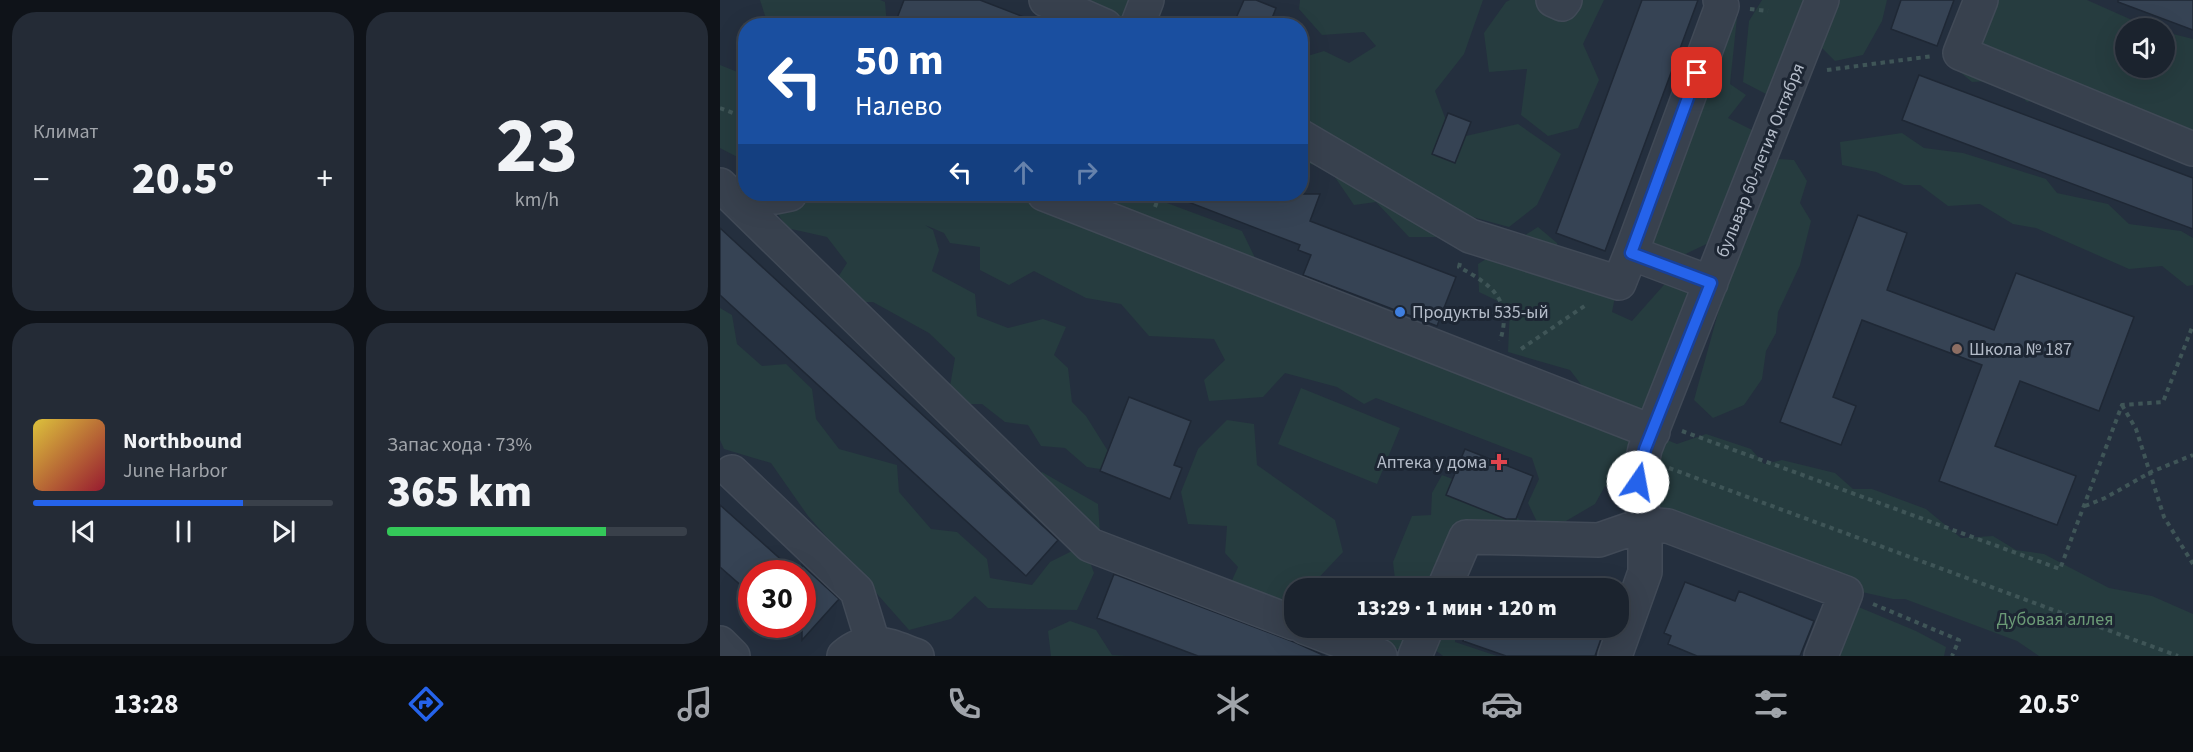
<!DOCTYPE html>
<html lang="ru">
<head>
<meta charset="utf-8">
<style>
  :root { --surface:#1b232e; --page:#242b36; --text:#f1f3f6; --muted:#a0a4aa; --line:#39404a; --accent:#2563eb }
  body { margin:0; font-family:"Source Sans 3",sans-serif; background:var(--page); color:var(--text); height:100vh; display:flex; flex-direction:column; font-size:22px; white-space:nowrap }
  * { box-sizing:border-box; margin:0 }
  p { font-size:20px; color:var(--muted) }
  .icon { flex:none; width:33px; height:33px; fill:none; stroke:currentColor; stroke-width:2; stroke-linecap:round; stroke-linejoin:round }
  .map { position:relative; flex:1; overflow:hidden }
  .panel { display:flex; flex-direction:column; gap:12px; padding:12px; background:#0f1319; width:720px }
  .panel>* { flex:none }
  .guide { position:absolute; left:18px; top:18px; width:570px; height:183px; border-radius:24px; box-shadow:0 6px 24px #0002,0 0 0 2px var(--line); background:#1a4fa0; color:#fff; overflow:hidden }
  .tools { position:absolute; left:1395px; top:18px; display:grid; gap:12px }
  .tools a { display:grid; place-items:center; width:60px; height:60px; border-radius:50%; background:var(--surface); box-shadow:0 6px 24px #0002,0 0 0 2px var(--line); font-size:30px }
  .speed { position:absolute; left:18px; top:560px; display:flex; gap:12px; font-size:30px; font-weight:700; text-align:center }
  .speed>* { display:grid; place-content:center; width:78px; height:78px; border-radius:50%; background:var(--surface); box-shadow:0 6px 24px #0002,0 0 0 2px var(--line); line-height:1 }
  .speed .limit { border:9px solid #d22; background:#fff; color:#111 }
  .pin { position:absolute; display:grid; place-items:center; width:51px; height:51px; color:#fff; margin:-26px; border-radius:12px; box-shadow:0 3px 9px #0006 }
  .me { position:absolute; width:66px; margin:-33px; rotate:12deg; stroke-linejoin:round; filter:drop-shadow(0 0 4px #0008) }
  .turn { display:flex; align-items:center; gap:21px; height:126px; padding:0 18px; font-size:27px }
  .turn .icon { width:78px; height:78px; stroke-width:2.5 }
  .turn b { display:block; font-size:42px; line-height:51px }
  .lanes { display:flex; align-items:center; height:57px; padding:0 18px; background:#0003; justify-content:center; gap:30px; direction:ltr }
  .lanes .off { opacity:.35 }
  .big { font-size:45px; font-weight:800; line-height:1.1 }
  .panel .card { flex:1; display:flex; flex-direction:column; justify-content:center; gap:9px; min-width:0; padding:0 21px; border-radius:24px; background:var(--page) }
  .panel .dial { align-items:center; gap:0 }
  .dial b { font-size:78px; line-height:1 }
  .song { display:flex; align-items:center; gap:18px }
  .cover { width:72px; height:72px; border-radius:9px; background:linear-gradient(135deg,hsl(50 70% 55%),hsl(350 70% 35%)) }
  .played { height:6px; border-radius:3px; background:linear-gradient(90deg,var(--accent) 70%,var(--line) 70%) }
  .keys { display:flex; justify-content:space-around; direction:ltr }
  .heat { display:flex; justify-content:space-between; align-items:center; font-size:33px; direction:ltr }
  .charge { height:9px; border-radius:4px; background:linear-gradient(90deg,#34c759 73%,var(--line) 0) }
  .panel .tiles { flex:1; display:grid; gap:12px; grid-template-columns:repeat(2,1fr) }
  .trip { position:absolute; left:564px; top:578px; width:345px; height:60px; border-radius:24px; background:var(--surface); box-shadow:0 6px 24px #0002,0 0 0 2px var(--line); font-weight:800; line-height:60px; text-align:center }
  .tab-bar { display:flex; height:96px; justify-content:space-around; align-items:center; background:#0b0e12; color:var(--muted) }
  .tab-bar .icon { width:42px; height:42px }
  .tab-bar .current { color:var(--accent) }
  .tab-bar b { font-size:27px; color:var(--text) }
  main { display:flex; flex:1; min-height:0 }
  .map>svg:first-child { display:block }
  .green { fill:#263c3f }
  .building { fill:#364354; stroke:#1f2835; stroke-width:1.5 }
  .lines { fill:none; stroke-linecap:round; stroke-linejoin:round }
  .minor-casing { stroke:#414a57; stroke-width:36 }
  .path { stroke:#3f5557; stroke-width:4; stroke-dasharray:4.5 4.5; stroke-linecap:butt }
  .minor { stroke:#38414e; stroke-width:33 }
  .route-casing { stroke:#184099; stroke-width:15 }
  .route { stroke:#2563eb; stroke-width:10 }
  .shop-dot { fill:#3f7fe0; stroke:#1d2633; stroke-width:2 }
  .education-dot { fill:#8d6e63; stroke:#1d2633; stroke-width:2 }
  .health-dot { fill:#e0444e; stroke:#1d2633; stroke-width:2 }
  .labels { text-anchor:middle; stroke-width:6; stroke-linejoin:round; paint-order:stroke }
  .street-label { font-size:18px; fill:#b4bcc9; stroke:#1d2633 }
  .poi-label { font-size:18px; fill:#b4bcc9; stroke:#1d2633; text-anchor:start }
  .park-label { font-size:18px; fill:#6b9a76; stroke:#1d2633 }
</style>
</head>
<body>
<main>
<section class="panel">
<div class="tiles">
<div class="card"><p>Климат</p>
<div class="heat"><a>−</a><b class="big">20.5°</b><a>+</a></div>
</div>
<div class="card dial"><b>23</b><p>km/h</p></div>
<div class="card">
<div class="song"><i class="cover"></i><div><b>Northbound</b><p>June Harbor</p></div></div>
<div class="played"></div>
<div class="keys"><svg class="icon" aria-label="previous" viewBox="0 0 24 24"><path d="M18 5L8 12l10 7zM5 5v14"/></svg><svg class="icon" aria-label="pause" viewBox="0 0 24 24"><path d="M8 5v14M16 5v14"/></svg><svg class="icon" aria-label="next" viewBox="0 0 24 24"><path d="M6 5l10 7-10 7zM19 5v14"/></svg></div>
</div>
<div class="card"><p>Запас хода · 73%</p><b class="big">365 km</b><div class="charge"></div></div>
</div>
</section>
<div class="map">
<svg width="1473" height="656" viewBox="0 0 1473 656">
  <rect width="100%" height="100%" fill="#242f3e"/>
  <path class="green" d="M40 0H160L165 2 167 25H48Z
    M345 0H435L404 26Z
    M580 0H763L744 54 715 91 733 139 798 124 841 154 817 205 789 227 727 210 716 237H689L656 202 634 205 610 170 581 161V58L604 51 629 63 656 46 644 32 602 35 579 9Z
    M790 0H884L863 44 879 80 858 128 828 136 801 115 807 69 769 72 764 33 786 2Z
    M1042 0H1088V8L1071 32 1061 76 1046 94 1023 82 1029 21Z
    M1114 0H1167L1162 21 1143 55 1115 61 1100 46Z
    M1259 0H1367L1430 28H1406V68H1444L1445 32 1473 39V156L1367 118 1351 117 1332 96 1307 102 1286 80 1252 82 1229 63Z
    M986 3 1018 8 1010 84 1026 95 1008 118 1034 131 1001 237 953 260 925 237Z
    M0 65 25 75V161L0 148Z
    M1182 133 1204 148 1243 153 1326 179 1337 193 1388 204 1409 224 1461 231 1473 238V285L1467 286 1442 266 1409 269 1316 228 1293 224 1260 204 1228 206 1200 185H1184L1156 172 1122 165 1120 142Z
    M1057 159 1074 160 1087 181 1080 203 1091 221 1080 265 1058 312 1056 333 1046 351 1042 379 1024 405 993 418 974 400 1003 295Z
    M101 194H441L447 203 522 231 538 264 865 407 957 444 986 434 1031 449 1044 464 1062 460 1115 473 1133 489H1152L1206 509 1241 538 1273 536 1296 550 1324 554 1389 588 1432 596 1473 614V656H1319L1297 641 1185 599H1173L1142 592 1134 580 885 486 875 504 846 521 818 524 808 503 819 479 812 458 656 398 644 404 617 387 565 373 543 397 489 401 484 380 505 360 494 339 429 336 401 304 366 298 314 271 289 285 260 270V247L230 243 224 233 205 225 213 230 219 250 212 271 255 294 257 316 288 328 323 319 346 327 334 355 348 368 352 402 366 416 391 456 387 470 367 467 345 448 321 446 308 425 285 422 262 404H241L230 386 235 358 209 333 153 302H126L115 282 127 263 107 237 67 228 58 214 70 200Z
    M818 227 837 243 843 275 883 260 901 266 892 312 912 321 950 278 978 296 934 405 907 415 873 400 850 370 788 352 790 307 759 292 758 264Z
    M0 308 12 315 17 344 42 366 66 364 92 389 96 419 119 449 177 465 179 492 211 529 237 532 267 559 270 578 312 585 330 562 354 550 311 483 322 472 378 504 380 534 366 551 374 573 357 610 268 608 255 596 231 619 189 630 88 516 51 463 4 449 0 440Z
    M581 388 680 428 657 484 558 444Z
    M507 420 534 424 537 465 615 520 623 552 589 588 570 589 554 609 509 587 518 567 505 553 507 526 468 524 461 492 478 449Z
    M722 475 764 491 805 524 768 533 730 588H676L673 562 692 516 711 515 712 493Z
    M1113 604 1141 608 1196 631 1226 647 1224 656H1094Z
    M350 621 376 630 392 655 406 656H331L328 631Z
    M667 627H736L735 642 777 656H723L714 649H667L661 634Z"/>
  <path class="building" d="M184 0H260L322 24 321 26H174Z
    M524 0H536L556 8 549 26H534L516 18Z
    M922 0H978L885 251 836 233Z
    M1181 0H1234L1217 46 1171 29Z
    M1398 0H1473V30L1398 2Z
    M1199 75 1473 178V229L1182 120Z
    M728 113 751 122 735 163 712 154Z
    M451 194H600L590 221 736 277 717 326 583 275 591 255 578 250 580 245 450 195Z
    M1138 215 1187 233 1167 290 1274 330 1296 273 1414 317 1379 411 1300 381 1275 446 1356 476 1337 525 1219 481 1262 365 1142 320 1113 397 1136 406 1121 445 1060 422Z
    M0 228 338 540 306 576 0 295Z
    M409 397 471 421 454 465 462 468 450 499 380 471Z
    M745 449 813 476 796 519H786L726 495Z
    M0 505 76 573H32V595L0 567Z
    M82 565 119 599 82 640Z
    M394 574 574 642 605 656H478L377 618Z
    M761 578 789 588H757Z
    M965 582 1015 601 1019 591 1094 621 1080 656H977L948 644 951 636 944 633Z
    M742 627H885L875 656H786L743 641 746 633 741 630Z"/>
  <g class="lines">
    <defs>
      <path id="minor" d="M326 0 385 26
        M833 0 842 4 845 0
        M1261 0 1240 53 1473 149
        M417 26 427 0
        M580 136 750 236 899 283 911 253
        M0 185 370 545 574 623
        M324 194 933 432
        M12 196 55 197 70 194
        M991 283 911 253 1002 6 1000 0
        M12 472 137 591 153 643
        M724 588 746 537 879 540 925 524 948 526 1126 593 1101 656
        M584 627 660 656
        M0 643 13 656
        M124 656C150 634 169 646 197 656
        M695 656 707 627
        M895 656 925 572V524L918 482 925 449 1102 0"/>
    </defs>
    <use href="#minor" class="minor-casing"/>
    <path class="path" d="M1030 9 1048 11
      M1107 70 1213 56
      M0 108 26 118
      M435 207 440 194
      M740 263 739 267C772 285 793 300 780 341
      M801 349 866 305
      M1402 405 1416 429 1444 517 1473 564
      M962 431 1340 569 1402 405 1443 402 1473 325
      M949 468 1458 656
      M1365 506 1385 498 1431 472 1473 455
      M1153 604 1239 640 1232 656"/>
    <use href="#minor" class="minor"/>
  </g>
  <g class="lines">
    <defs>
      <path id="route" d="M918 482 925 449 991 283 911 253 977 73"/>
    </defs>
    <use href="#route" class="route-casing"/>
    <use href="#route" class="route"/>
  </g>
  <circle class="shop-dot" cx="680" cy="312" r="6"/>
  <circle class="education-dot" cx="1237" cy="349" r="6"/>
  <path class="health-dot" d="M776 453h6v6h6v6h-6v6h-6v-6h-6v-6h6z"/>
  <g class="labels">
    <g class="street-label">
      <text transform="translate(1040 160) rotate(-68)" y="6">бульвар 60-летия Октября</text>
    </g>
    <g class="poi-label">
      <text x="692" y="318">Продукты 535-ый</text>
      <text x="1249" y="355">Школа № 187</text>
      <text x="767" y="468" text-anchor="end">Аптека у дома</text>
    </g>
    <g class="park-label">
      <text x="1335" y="625">Дубовая аллея</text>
    </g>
  </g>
</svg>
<div class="tools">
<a><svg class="icon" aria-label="sound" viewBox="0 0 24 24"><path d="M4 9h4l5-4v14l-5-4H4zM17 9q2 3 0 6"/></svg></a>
</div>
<div class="speed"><div class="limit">30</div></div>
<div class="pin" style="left:977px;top:73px;background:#d93025"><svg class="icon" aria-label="arrive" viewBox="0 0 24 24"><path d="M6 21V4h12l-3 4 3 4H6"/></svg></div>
<svg class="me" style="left:918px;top:482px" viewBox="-20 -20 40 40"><circle r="19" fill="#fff"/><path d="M0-13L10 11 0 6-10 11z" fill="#2563eb"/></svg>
<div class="trip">13:29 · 1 мин · 120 m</div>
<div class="guide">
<div class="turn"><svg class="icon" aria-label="left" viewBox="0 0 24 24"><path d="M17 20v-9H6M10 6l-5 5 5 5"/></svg><div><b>50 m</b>Налево</div></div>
<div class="lanes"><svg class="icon" aria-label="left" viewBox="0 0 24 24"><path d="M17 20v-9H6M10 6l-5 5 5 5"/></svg><svg class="icon off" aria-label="ahead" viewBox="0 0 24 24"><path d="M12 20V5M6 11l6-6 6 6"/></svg><svg class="icon off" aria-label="right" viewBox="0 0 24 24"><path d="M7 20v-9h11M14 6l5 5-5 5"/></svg></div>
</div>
</div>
</main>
<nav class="tab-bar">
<b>13:28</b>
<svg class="icon current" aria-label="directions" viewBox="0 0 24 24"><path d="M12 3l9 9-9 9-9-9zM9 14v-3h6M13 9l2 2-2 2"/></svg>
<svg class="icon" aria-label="music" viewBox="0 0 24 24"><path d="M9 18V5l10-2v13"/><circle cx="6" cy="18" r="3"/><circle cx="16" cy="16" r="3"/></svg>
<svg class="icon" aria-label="phone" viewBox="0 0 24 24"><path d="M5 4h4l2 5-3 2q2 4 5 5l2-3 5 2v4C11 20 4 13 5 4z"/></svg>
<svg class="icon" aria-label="climate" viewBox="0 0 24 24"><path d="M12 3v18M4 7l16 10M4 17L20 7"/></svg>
<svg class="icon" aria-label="car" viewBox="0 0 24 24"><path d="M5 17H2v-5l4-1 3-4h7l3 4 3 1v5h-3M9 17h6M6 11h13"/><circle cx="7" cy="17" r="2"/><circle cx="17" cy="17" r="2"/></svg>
<svg class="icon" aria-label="filters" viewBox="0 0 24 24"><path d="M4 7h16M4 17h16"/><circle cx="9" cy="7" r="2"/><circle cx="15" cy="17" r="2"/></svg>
<b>20.5°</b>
</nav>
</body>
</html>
